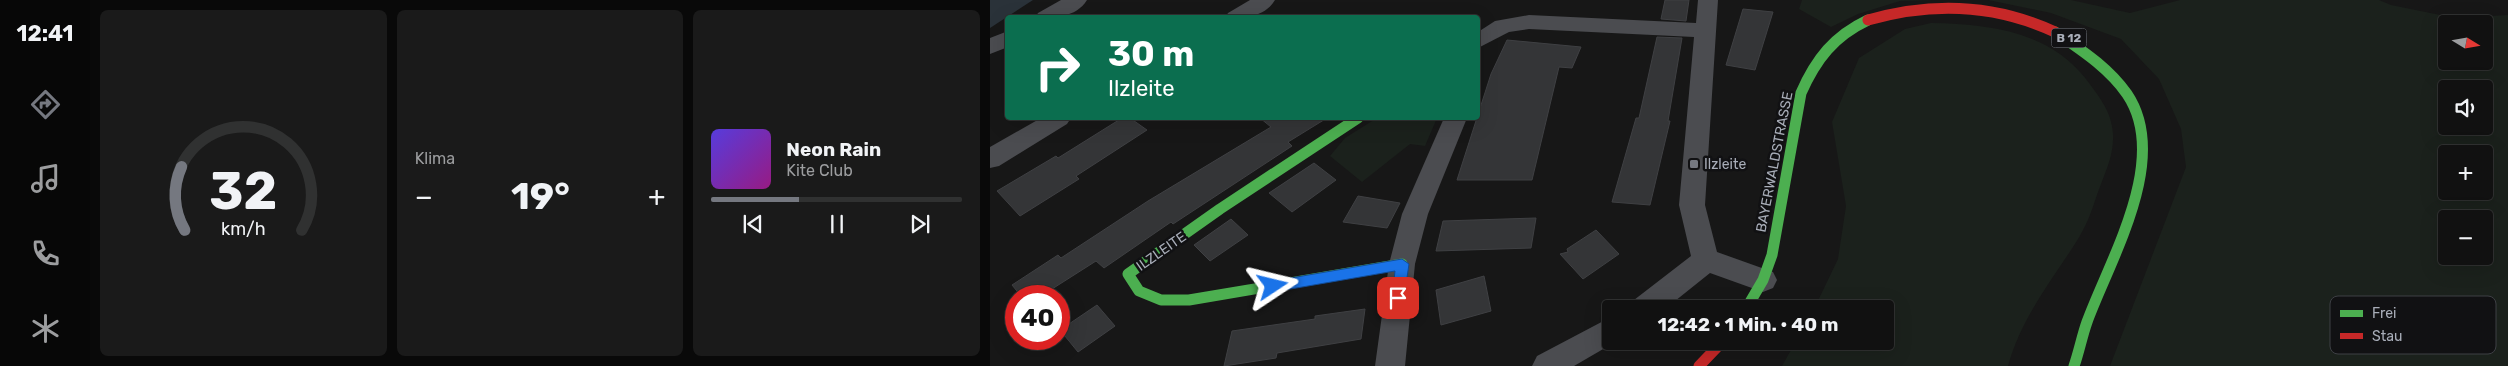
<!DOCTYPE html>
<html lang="de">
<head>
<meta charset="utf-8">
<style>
  :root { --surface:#111; --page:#1a1a1a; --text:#f1f3f6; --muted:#9c9d9f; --line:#303131; --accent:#757880 }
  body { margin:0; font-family:Rubik,sans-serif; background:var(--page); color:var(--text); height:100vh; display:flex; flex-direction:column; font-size:19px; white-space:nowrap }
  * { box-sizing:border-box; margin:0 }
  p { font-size:16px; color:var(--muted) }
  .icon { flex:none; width:28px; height:28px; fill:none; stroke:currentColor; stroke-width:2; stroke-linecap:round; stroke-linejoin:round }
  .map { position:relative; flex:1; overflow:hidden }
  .drawer { display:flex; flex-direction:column; gap:10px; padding:10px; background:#090909; width:900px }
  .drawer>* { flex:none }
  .top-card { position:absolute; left:15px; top:15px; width:475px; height:105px; border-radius:5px; box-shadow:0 5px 20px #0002,0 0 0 1px var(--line); background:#0b6e4f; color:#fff; overflow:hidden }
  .needle { width:32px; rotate:101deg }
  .tools { position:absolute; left:1448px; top:15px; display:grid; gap:10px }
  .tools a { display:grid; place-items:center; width:55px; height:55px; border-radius:5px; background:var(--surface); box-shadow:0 5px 20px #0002,0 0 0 1px var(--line); font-size:25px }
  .speed { position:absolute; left:15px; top:285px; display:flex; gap:10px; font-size:25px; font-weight:700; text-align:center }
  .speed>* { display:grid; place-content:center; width:65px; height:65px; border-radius:50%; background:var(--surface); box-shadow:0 5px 20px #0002,0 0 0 1px var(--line); line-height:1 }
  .speed .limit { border:8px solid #d22; background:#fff; color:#111 }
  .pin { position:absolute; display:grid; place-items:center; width:42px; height:42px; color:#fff; margin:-21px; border-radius:10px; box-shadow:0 2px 8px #0006 }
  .me { position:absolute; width:55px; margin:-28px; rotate:80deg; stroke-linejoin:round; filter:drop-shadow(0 0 4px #0008) }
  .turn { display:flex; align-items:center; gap:18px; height:105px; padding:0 20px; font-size:22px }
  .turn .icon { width:65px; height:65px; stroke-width:2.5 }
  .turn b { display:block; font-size:35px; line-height:42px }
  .big { font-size:38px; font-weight:700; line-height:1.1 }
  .drawer .tile { flex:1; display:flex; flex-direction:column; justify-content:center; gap:8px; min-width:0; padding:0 18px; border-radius:8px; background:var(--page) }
  .drawer .dial { align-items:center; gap:0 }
  .dial svg { height:130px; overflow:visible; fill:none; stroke:var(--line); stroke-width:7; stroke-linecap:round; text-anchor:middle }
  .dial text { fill:var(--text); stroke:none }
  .song { display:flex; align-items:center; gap:15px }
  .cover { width:60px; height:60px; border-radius:8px; background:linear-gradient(135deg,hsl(250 70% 55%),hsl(310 70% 35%)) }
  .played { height:5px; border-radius:2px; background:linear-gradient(90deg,var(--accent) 35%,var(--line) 35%) }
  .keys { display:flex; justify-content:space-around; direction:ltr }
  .heat { display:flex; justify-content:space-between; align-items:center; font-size:28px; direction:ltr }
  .drawer .tiles { flex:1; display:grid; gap:10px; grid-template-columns:repeat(3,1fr) }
  .trip { position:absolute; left:612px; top:300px; width:292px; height:50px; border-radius:5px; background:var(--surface); box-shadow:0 5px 20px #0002,0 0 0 1px var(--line); font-weight:700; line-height:50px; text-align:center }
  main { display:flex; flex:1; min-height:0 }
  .dock { display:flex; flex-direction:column; width:90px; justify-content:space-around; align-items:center; background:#070707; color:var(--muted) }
  .dock .icon { width:35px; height:35px }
  .dock .selected { color:var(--accent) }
  .dock b { font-size:22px; color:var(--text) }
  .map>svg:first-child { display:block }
  .green { fill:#1b211c; fill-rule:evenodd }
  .water { fill:#2a3239 }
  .building { fill:#343537; stroke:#3f4043 }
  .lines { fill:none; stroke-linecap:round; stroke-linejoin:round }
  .street { fill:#4b4c50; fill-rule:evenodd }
  .fast { stroke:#4caf50; stroke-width:11 }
  .jam { stroke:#c62828; stroke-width:11 }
  .route { fill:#1a73e8; stroke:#114b97 }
  .poi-dot { fill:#757880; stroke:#111113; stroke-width:2 }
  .labels { text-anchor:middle; stroke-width:5; stroke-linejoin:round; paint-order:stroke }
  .shield { fill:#111113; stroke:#7b7e86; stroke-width:1 }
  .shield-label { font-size:12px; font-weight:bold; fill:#a8adb8 }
  .street-label { font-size:14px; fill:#a8adb8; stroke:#111113 }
  .poi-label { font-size:14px; fill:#a8adb8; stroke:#111113; text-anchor:start }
  .key { fill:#111113; stroke:#3e4045; stroke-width:1 }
  .key-label { font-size:14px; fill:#a8adb8 }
</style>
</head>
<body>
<main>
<nav class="dock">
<b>12:41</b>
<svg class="icon selected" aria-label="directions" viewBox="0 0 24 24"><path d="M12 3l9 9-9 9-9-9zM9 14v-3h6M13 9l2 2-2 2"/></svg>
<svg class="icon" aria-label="music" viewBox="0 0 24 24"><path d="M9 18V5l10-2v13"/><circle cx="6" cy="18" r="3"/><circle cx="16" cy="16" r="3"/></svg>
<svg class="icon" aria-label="phone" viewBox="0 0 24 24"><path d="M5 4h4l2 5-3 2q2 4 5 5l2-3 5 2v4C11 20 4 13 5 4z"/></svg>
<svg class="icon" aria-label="climate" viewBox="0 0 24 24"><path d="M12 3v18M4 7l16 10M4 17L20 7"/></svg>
</nav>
<section class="drawer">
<div class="tiles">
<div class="tile dial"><svg viewBox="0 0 100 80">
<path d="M14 69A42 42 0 1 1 86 69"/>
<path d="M14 69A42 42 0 0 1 12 30" stroke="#757880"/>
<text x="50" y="56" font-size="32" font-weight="700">32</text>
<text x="50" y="72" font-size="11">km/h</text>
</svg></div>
<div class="tile"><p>Klima</p>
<div class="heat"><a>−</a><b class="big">19°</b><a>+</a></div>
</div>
<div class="tile">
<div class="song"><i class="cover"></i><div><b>Neon Rain</b><p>Kite Club</p></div></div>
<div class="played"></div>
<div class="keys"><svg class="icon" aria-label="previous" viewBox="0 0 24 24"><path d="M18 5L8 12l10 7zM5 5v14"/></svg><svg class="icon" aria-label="pause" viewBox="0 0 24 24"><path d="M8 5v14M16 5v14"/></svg><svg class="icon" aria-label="next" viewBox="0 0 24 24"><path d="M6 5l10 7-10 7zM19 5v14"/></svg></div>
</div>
</div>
</section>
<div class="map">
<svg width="1518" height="366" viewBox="0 0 1518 366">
  <rect width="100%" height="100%" fill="#171717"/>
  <path class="green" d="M812 0H945L910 1 868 14 841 27 809 9Z
    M998 0H1081L1140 13 1190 0H1389L1401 5 1465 18 1518 15V366H1120L1196 167 1191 129 1169 79 1131 39 1061 13ZM1456 24H1494V61H1456ZM1456 89H1494V126H1456ZM1456 154H1494V191H1456ZM1456 219H1494V256H1456Z
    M941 23C998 24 1059 31 1096 79 1105 91 1118 107 1121 122 1127 144 1119 164 1111 184 1105 199 1101 216 1093 230 1088 240 1081 250 1075 259 1052 293 1029 326 1018 366H792L806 341H896V309H824L848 259 856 206 842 122 869 58 915 29Z
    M387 118H447L435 146 420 144 372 182 340 156 355 138Z"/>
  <path class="water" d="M0 0H43L0 28Z"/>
  <path class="building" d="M675 0H699L696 21 671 19Z
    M753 9 783 12 765 70 736 65Z
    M667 37 692 38 678 121H680L660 205 622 202 646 118H649Z
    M517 40 591 47 582 68 569 67 542 180H467L501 74Z
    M132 118H140L157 130 86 176 89 179 30 216 7 191 66 156 68 158Z
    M270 118H337L298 142 302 146 183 224 181 222 114 268 106 261 51 296H31L22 285 68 255 71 258 158 201 281 127Z
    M324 163 346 180 302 212 279 193Z
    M368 196 410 203 397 228 353 222Z
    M546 218 541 248 446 251 453 221Z
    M241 219 258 235 220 261 204 245Z
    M606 230 629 254 593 279 570 254 578 252 577 249Z
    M494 276 501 311 451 325 446 290Z
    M107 305 125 326 88 352 70 330Z
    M375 309 371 339 287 353 286 358 234 366 242 331 325 319V316Z"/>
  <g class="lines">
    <path class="street" d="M71 0H97C86 18 63 18 45 18L48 13Z
      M260 0H285C274 18 253 18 235 18L238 13Z
      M708 0H728L715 205 727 252 783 272 787 280 783 288 773 292 720 273 675 309H640L644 300 701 256 689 205 704 37 539 29 519 32 488 48V32L505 21 539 15 706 23Z
      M18 31V47L0 54V38Z
      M51 118H81L77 124 9 166 0 168V147Z
      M454 118H477L438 214 425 264 415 366H385L399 264 412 214Z
      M621 317V341H627L584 366H542L547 356Z"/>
    <path class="fast" d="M1065 32C1091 50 1118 67 1137 94 1181 159 1120 259 1097 322 1092 336 1089 352 1084 366
      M368 118 230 209 138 274 149 291 171 300H199L412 264
      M756 309 773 280 782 255 811 93C826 59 844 36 878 20"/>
    <path class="jam" d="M878 20C941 2 1005 4 1065 32
      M709 366 733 341"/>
  </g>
  <path class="route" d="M412 259 419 264 414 298 408 303 402 298 405 271 283 292 277 286 283 281Z"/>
  <rect class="poi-dot" x="699" y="159" width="10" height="10" rx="2.5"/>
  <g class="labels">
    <rect class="shield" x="1061.5" y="28.5" width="35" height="19" rx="4"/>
    <g class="shield-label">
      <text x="1079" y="42">B 12</text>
    </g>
    <g class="street-label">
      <text transform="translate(784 162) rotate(-79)" y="5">BAYERWALDSTRASSE</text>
      <text transform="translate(171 251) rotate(-35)" y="5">ILZLEITE</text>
    </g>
    <g class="poi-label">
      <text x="714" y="169">Ilzleite</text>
    </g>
  </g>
  <rect x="1340" y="296" width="166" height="58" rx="8" class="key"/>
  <rect x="1350" y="310" width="23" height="7" fill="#4caf50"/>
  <rect x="1350" y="333" width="23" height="6" fill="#c62828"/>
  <g class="key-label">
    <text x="1382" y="318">Frei</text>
    <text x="1382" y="341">Stau</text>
  </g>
</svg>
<div class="tools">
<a><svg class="needle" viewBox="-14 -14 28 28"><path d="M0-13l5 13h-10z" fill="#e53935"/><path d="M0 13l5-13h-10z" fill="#9c9d9f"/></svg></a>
<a><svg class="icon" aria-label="sound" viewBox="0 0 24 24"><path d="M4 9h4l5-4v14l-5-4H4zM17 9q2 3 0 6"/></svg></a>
<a>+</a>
<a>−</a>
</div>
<div class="speed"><div class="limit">40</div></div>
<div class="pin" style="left:408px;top:298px;background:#d93025"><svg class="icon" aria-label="arrive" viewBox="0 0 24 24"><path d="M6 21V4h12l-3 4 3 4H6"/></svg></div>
<svg class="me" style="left:283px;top:286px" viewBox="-20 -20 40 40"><path d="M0-17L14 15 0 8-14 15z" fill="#1a73e8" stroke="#fff" stroke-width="4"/></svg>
<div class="trip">12:42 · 1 Min. · 40 m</div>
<div class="top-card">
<div class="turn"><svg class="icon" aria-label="right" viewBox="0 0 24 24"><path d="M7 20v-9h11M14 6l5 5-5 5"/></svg><div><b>30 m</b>Ilzleite</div></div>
</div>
</div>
</main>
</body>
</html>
